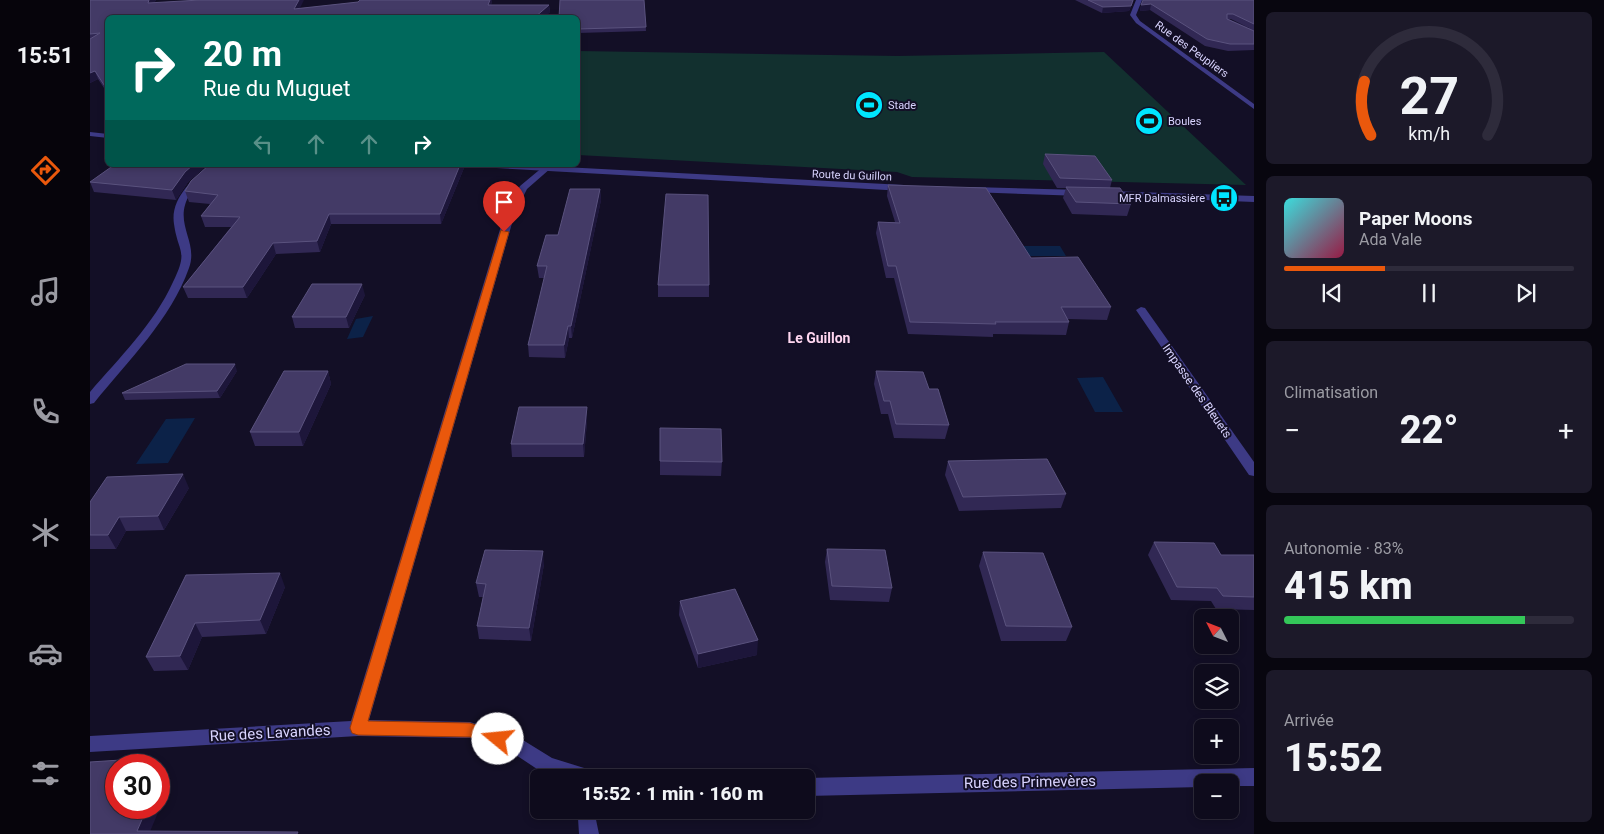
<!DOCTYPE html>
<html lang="fr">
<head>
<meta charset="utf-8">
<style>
  :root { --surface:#0e0b1c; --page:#1c1929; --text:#f1f3f6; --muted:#9b9ba3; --line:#2e2b3b; --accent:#ea580c }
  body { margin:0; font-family:Roboto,sans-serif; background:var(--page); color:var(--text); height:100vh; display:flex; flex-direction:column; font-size:19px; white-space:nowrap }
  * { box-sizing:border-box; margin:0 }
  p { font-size:16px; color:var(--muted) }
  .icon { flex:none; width:28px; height:28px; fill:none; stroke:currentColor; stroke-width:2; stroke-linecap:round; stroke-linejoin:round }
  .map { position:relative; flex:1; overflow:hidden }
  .panel { display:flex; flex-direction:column; gap:12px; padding:12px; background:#08060f; width:350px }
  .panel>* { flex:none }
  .guide { position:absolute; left:15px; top:15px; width:475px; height:152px; border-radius:8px; box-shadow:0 2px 8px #0003,0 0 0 1px var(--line); background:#00695c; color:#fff; overflow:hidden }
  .needle { width:32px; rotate:312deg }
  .buttons { position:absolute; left:1104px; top:609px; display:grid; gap:10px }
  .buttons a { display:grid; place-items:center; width:45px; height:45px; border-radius:8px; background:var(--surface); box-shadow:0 2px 8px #0003,0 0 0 1px var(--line); font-size:25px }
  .speed { position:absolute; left:15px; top:754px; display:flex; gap:10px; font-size:25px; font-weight:700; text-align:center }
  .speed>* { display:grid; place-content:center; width:65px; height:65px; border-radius:50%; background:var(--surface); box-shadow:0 2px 8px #0003,0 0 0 1px var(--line); line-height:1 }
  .speed .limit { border:8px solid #d22; background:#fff; color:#111 }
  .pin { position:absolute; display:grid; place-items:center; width:42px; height:42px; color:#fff; margin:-51px -21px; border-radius:50% 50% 50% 0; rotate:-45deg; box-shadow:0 0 5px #0007 }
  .pin .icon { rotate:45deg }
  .me { position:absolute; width:55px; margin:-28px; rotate:287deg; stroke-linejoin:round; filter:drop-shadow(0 0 4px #0008) }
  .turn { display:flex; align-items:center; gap:18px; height:105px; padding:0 15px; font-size:22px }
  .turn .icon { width:65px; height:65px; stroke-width:2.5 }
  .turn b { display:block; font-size:35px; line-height:42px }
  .lanes { display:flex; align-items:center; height:48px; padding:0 15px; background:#0003; justify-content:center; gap:25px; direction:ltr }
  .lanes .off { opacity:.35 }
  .big { font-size:38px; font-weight:800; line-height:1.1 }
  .panel .card { flex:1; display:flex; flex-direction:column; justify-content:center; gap:8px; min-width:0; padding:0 18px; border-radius:8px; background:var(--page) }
  .panel .dial { align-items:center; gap:0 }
  .dial svg { height:130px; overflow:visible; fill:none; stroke:var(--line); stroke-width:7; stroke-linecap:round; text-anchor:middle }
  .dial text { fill:var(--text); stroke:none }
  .song { display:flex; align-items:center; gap:15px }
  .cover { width:60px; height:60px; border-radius:8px; background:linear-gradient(135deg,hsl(180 70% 55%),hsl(340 70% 35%)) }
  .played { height:5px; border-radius:2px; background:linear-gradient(90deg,var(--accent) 35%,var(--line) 35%) }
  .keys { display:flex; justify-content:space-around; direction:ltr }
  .heat { display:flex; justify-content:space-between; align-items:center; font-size:28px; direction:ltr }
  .charge { height:8px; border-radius:4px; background:linear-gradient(90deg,#34c759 83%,var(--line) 0) }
  .trip { position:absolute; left:440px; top:769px; width:285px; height:50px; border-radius:8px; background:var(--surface); box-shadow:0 2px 8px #0003,0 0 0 1px var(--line); font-weight:800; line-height:50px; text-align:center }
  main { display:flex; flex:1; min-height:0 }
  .tab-bar { display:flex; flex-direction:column; width:90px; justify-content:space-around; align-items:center; background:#06040b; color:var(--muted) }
  .tab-bar .icon { width:35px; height:35px }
  .tab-bar .on { color:var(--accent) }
  .tab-bar b { font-size:22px; color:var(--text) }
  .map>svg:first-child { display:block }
  .green { fill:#12302f }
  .water { fill:#0c2248 }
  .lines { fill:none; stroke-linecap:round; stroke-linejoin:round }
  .minor { fill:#3d3a85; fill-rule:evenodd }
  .tertiary { fill:#3d3a85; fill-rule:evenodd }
  .wall { fill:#312854; fill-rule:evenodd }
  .shaded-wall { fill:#1d163a }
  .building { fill:#433a66; stroke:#5a527e }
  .route { fill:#ea580c; stroke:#983908 }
  .labels { text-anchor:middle; stroke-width:4; stroke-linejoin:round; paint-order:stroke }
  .far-street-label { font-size:11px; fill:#d9d4ff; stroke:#130f26 }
  .far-poi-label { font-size:11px; fill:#d9d4ff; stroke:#130f26; text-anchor:start }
  .street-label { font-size:12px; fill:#d9d4ff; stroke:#130f26 }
  .neighbourhood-label { font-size:14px; font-weight:bold; fill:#ffd6f0; stroke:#130f26 }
  .near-street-label { font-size:15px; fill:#d9d4ff; stroke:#130f26 }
</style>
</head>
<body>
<main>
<nav class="tab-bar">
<b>15:51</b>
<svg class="icon on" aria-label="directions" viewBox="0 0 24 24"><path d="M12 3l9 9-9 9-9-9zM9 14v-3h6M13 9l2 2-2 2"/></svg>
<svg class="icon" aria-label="music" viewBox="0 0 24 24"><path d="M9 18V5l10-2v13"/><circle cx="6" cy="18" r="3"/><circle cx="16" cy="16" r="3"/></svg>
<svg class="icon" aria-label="phone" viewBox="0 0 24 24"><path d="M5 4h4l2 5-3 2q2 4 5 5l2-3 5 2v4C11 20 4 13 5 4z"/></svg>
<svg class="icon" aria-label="climate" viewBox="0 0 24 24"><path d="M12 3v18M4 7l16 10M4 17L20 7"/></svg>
<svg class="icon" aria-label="car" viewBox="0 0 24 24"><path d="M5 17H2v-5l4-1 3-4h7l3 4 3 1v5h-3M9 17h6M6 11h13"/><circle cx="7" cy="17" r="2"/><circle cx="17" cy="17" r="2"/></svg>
<svg class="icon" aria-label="filters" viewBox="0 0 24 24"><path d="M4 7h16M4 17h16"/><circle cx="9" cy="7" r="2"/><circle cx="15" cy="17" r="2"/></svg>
</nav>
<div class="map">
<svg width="1164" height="834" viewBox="0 0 1164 834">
  <rect width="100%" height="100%" fill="#130f26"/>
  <path class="green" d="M488 51 808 56 1014 52 1156 185 822 177 807 172 488 155Z"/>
  <path class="water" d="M928 246H970L976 256H934Z
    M283 316 273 337 257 339 266 319Z
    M1013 377 1033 412H1005L987 378Z
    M105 418 78 463 46 464 76 419Z"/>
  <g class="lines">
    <path class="minor" d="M1046 0H1052L1046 15 1050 21 1164 104V109L1046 23 1040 15Z
      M121 165H130C121 175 108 182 100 194 82 223 109 241 99 268 81 319 38 361 4 403L0 404V392C29 358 64 324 83 282 99 250 88 253 84 224 80 199 102 179 121 165Z
      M454 166 461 168 437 189 425 213 279 720 380 722 428 737 462 758 507 772 509 778H455L450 771 417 749 380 738 268 736 0 752V736L261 721 415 213 430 186Z
      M1051 307 1055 308 1164 462V476L1159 475 1046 310Z
      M1164 768V786H1140V782H1112V787L716 796V778Z
      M483 810H504L509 834H489L488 818Z"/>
    <path class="tertiary" d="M0 132 18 134V138L0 136Z
      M385 165H435L814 185 818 188 814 191 389 167Z
      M882 187 992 190 996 193 992 196 879 192 878 190Z
      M1019 191 1164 196V202L1016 196 1015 194Z"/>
  </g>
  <path class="wall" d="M0 0H66L64 3 210 8 402 1 401 5H459L460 12 453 18H18V94L8 79 0 83Z
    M554 0 556 31 488 33V18Z
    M985 0H1044L1039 11 1012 13Z
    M1164 0V50L1138 51 1115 46 1060 10 1050 11 1051 5ZM1139 19H1141L1159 28Z
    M955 154 1022 180 1020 188 1041 204 1037 216 982 214 973 198 976 188H967L953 164Z
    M374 168 351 224H241L230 252 186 254 157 298H98L93 287 141 227H115L111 216 120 204 99 202 95 191Z
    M113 169 98 182 86 200 4 192 0 182Z
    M798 185 941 258 1021 307 1017 320 978 319 979 322 976 335 903 334V337L818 334 804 278H796L786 233 788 222H805L797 196Z
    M510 189 511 200 482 338H479L475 358 439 357 438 345 454 278H449L447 266 468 235Z
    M568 285H619V297H568Z
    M275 295 259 328H205L202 317Z
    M147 371 130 398 35 400 32 393Z
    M238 371 241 384 213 446H165L160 432Z
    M786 371 839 389 859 425 855 439 804 438 798 414H791L784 384Z
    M497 407V421L494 457H422L421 444Z
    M570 461 632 462 631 476 570 475Z
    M858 461 976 494 971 508 869 511 855 475Z
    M99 488 74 530 36 531 26 549H0V502Z
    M1064 542 1131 555H1164V610L1126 609 1121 601 1081 600 1058 555Z
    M737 549 802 588 799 602 740 600 735 562Z
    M893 552 982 627 976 641H911L889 566Z
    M454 564 441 641 389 639 387 626 393 597H389L386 583Z
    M96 575 195 587 176 634 112 637 98 670 64 671 56 657Z
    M590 601 667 655 608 668 589 615Z"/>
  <path class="shaded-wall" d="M59 0H66L60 10 58 3Z
    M209 0H214L206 16 204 9Z
    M400 0H402V1L399 13 398 5Z
    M1044 0 1039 11 1012 13 1013 7Z
    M1061 4 1060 10 1050 11 1051 5Z
    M459 5 460 12 453 18H444Z
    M5 71 8 79 0 83V73Z
    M103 165H118L113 169 98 182 86 200 82 190 95 172Z
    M370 165H373L374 168 351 224 350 214Z
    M510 189 511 200 482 338 481 326Z
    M239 214 241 224 230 252 227 241Z
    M183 243 186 254 157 298 153 287Z
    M272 284 275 295 259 328 256 317Z
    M478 326 479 338 475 358 474 345Z
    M145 364 147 371 130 398 127 391Z
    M238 371 241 384 213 446 209 432Z
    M497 407V421L494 457 493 444Z
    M93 474 99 488 74 530 68 516Z
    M29 517 36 531 26 549 18 535Z
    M453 551 454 564 441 641 439 628Z
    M190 573 195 587 176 634 170 620Z
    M105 623 112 637 98 670 90 656Z
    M668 640 667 655 608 668V654Z
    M31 760 34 765H28Z
    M26 769V799L15 792Z
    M69 797 72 803 59 834 47 831 57 808H69Z"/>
  <path class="building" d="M0 0H59L58 3 110 0H209L204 9 268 2 270 0H400L398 5H459L444 18H18V91L5 71 0 73V39L10 33 0 34Z
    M470 0H554L556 27 488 29V18H469Z
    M998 0H1043L1041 6 1013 7Z
    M1053 0H1164V24L1143 14H1137V19L1164 31V44H1140L1117 39 1061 4 1051 5Z
    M955 154 1005 156 1022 180 970 178Z
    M24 165H103L95 172 82 190 0 182Z
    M119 165H370L350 214H239L227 241 183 243 153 287H93L150 217 111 216 128 195 95 191 101 181Z
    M798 185 896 188 941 258 988 257 1021 307H971L979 322H905L906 324 820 322 806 266H798L788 222 810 223Z
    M976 187 1030 188 1041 204 986 202Z
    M480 189H510L481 326H478L474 345H438L457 266H447L456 235H468Z
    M576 194 618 195 619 285H568Z
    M222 284H272L256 317H202Z
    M96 364H145L127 391 32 393Z
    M194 371H238L209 432H160Z
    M786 371 833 372 839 389H848L859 425 806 424 800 401H794Z
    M429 407H497L493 444H421Z
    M570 428 631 429 632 462 570 461Z
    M957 459 976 494 873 497 858 461Z
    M93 474 68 516 29 517 18 535H0V502L17 477Z
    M1064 542 1124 543 1131 555H1164V597L1133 596 1127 588 1087 587Z
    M737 549 795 550 802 588 742 586Z
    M395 550 453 551 439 628 387 626 396 584 386 583Z
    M893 552 953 553 982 627 916 626Z
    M190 573 170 620 105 623 90 656 56 657 96 575Z
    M645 589 668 640 608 654 590 601Z
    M31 760 28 765H26V769L15 792H26V808H57L47 831 208 832 207 834H0V762Z"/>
  <path class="route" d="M411 230 419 232 278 721 380 723 414 734 416 739 414 744 408 746 380 737 268 735 262 733 260 728Z"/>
  <defs>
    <symbol id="stadium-disc" viewBox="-11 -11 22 22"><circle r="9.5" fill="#00e5ff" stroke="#130f26"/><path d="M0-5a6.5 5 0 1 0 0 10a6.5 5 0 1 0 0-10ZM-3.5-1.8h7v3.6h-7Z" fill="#111"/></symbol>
    <symbol id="bus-disc" viewBox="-11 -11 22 22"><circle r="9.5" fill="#00e5ff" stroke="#130f26"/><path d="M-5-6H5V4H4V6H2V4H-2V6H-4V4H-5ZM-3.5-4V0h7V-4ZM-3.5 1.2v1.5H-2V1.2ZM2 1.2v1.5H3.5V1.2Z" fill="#111"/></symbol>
  </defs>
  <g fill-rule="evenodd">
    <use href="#stadium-disc" x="763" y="89" width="32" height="32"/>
    <use href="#stadium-disc" x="1043" y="105" width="32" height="32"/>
    <use href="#bus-disc" x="1118" y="182" width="32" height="32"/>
  </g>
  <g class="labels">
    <g class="far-street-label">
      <text transform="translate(1102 49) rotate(36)" y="4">Rue des Peupliers</text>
      <text transform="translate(762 175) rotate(2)" y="4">Route du Guillon</text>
    </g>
    <g class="far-poi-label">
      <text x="798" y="109">Stade</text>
      <text x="1078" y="125">Boules</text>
      <text x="1115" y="202" text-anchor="end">MFR Dalmassière</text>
    </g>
    <g class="street-label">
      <text transform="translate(1107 391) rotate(55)" y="4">Impasse des Bleuets</text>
    </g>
    <g class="neighbourhood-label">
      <text x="729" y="343">Le Guillon</text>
    </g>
    <g class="near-street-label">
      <text transform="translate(180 733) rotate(-3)" y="5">Rue des Lavandes</text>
      <text transform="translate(940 782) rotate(-1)" y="5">Rue des Primevères</text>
    </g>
  </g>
</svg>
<div class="buttons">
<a><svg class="needle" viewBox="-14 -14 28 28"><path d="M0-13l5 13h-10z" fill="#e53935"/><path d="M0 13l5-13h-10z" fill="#9b9ba3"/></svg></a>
<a><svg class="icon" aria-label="layers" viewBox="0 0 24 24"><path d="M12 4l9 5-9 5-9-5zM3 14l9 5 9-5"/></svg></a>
<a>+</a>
<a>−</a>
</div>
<div class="speed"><div class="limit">30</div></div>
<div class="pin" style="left:414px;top:232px;background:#d93025"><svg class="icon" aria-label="arrive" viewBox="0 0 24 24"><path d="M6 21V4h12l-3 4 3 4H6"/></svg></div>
<svg class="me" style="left:408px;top:739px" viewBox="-20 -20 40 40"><circle r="19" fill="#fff"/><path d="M0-13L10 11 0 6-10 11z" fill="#ea580c"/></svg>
<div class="trip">15:52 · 1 min · 160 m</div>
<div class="guide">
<div class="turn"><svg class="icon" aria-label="right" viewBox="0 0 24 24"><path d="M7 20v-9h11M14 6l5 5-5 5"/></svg><div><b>20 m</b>Rue du Muguet</div></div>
<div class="lanes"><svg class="icon off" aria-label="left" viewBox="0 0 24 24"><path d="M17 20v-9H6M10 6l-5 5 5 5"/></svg><svg class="icon off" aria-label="ahead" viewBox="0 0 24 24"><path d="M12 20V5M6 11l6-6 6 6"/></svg><svg class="icon off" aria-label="ahead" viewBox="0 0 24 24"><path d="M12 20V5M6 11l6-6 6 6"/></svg><svg class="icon" aria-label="right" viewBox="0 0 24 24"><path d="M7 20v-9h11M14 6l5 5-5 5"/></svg></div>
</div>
</div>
<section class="panel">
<div class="card dial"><svg viewBox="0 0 100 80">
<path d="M14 69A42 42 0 1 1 86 69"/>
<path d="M14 69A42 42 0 0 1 10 36" stroke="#ea580c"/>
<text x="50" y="56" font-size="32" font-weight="700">27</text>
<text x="50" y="72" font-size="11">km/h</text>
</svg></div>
<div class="card">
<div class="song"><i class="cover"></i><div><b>Paper Moons</b><p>Ada Vale</p></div></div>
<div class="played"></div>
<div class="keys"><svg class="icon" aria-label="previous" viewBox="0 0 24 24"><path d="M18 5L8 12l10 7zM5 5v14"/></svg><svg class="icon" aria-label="pause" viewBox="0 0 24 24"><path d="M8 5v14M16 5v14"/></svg><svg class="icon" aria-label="next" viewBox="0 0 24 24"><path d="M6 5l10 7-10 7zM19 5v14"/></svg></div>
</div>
<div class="card"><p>Climatisation</p>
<div class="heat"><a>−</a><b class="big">22°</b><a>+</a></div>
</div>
<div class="card"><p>Autonomie · 83%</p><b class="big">415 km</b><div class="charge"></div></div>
<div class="card"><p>Arrivée</p><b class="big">15:52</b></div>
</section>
</main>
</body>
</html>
